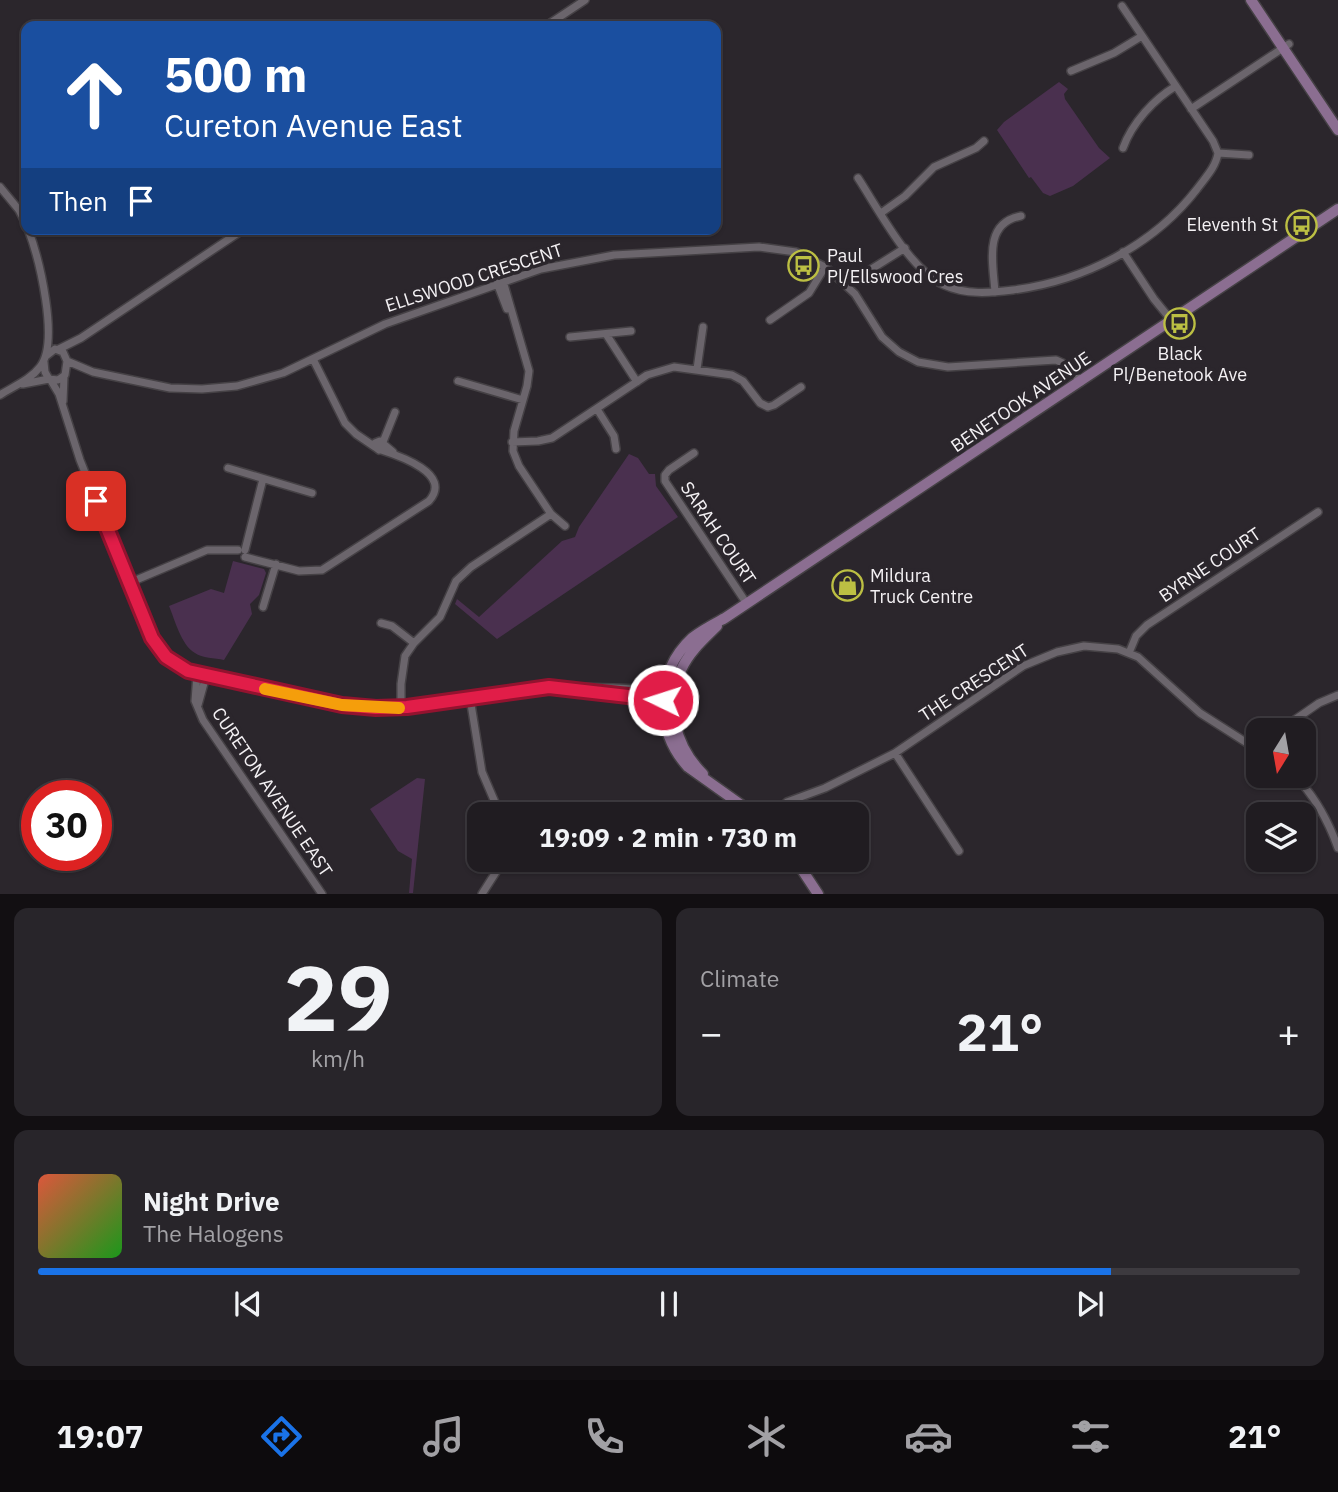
<!DOCTYPE html>
<html lang="en">
<head>
<meta charset="utf-8">
<style>
  :root { --surface:#201c21; --page:#28252a; --text:#f1f3f6; --muted:#a2a1a5; --line:#3d3a3f; --accent:#1a73e8 }
  body { margin:0; font-family:"IBM Plex Sans",sans-serif; background:var(--page); color:var(--text); height:100vh; display:flex; flex-direction:column; font-size:26px; white-space:nowrap }
  * { box-sizing:border-box; margin:0 }
  p { font-size:23px; color:var(--muted) }
  .icon { flex:none; width:38px; height:38px; fill:none; stroke:currentColor; stroke-width:2; stroke-linecap:round; stroke-linejoin:round }
  .map { position:relative; height:894px; overflow:hidden }
  .panel { display:flex; flex-direction:column; gap:14px; padding:14px; background:#120f12; flex:1 }
  .panel>* { flex:none }
  .top-card { position:absolute; left:21px; top:21px; width:700px; height:214px; border-radius:14px; box-shadow:0 2px 5px #0004,0 0 0 2px var(--line); background:#1a4fa0; color:#fff; overflow:hidden }
  .needle { width:46px; rotate:191deg }
  .controls { position:absolute; left:1246px; top:718px; display:grid; gap:14px }
  .controls a { display:grid; place-items:center; width:70px; height:70px; border-radius:14px; background:var(--surface); box-shadow:0 2px 5px #0004,0 0 0 2px var(--line); font-size:35px }
  .speed { position:absolute; left:21px; top:780px; display:flex; gap:14px; font-size:35px; font-weight:700; text-align:center }
  .speed>* { display:grid; place-content:center; width:91px; height:91px; border-radius:50%; background:var(--surface); box-shadow:0 2px 5px #0004,0 0 0 2px var(--line); line-height:1 }
  .speed .limit { border:10px solid #d22; background:#fff; color:#111 }
  .pin { position:absolute; display:grid; place-items:center; width:60px; height:60px; color:#fff; margin:-30px; border-radius:14px; box-shadow:0 4px 10px #0006 }
  .me { position:absolute; width:77px; margin:-38px; rotate:274deg; stroke-linejoin:round; filter:drop-shadow(0 0 5px #0008) }
  .turn { display:flex; align-items:center; gap:24px; height:147px; padding:0 28px; font-size:32px }
  .turn .icon { width:91px; height:91px; stroke-width:2.5 }
  .turn b { display:block; font-size:49px; line-height:60px }
  .then { display:flex; align-items:center; height:66px; padding:0 28px; background:#0003; gap:14px; font-size:26px }
  .big { font-size:52px; font-weight:700; line-height:1.1 }
  .panel .card { flex:1; display:flex; flex-direction:column; justify-content:center; gap:10px; min-width:0; padding:0 24px; border-radius:14px; background:var(--page) }
  .panel .dial { align-items:center; gap:0 }
  .dial b { font-size:91px; line-height:1 }
  .song { display:flex; align-items:center; gap:21px }
  .cover { width:84px; height:84px; border-radius:10px; background:linear-gradient(135deg,hsl(10 70% 55%),hsl(120 70% 35%)) }
  .played { height:7px; border-radius:4px; background:linear-gradient(90deg,var(--accent) 85%,var(--line) 85%) }
  .keys { display:flex; justify-content:space-around; direction:ltr }
  .heat { display:flex; justify-content:space-between; align-items:center; font-size:38px; direction:ltr }
  .panel .tiles { flex:1; display:grid; gap:14px; grid-template-columns:1fr 1fr }
  .card:last-child { grid-column:span 2 }
  .trip { position:absolute; left:467px; top:802px; width:402px; height:70px; border-radius:14px; background:var(--surface); box-shadow:0 2px 5px #0004,0 0 0 2px var(--line); font-weight:700; line-height:70px; text-align:center }
  .menu { display:flex; height:112px; justify-content:space-around; align-items:center; background:#0d0b0d; color:var(--muted) }
  .menu .icon { width:49px; height:49px }
  .menu .on { color:var(--accent) }
  .menu b { font-size:32px; color:var(--text) }
  .map>svg:first-child { display:block }
  .green { fill:#4a304f }
  .lines { fill:none; stroke-linecap:round; stroke-linejoin:round }
  .street-casing { stroke:#454145; stroke-width:10 }
  .secondary-casing { stroke:#454145; stroke-width:13 }
  .street { stroke:#6b656c; stroke-width:7 }
  .secondary { stroke:#8b6e91; stroke-width:10 }
  .route-casing { stroke:#92132f; stroke-width:18 }
  .route { stroke:#e11d48; stroke-width:12 }
  .slow { stroke:#f59e0b; stroke-width:12 }
  .labels { text-anchor:middle; stroke-width:7; stroke-linejoin:round; paint-order:stroke }
  .poi-label { font-size:18px; fill:#f4f1f4; stroke:#2b262c; text-anchor:start }
  .street-label { font-size:18px; fill:#f4f1f4; stroke:#2b262c }
</style>
</head>
<body>
<div class="map">
<svg width="1338" height="894" viewBox="0 0 1338 894">
  <rect width="100%" height="100%" fill="#2b262c"/>
  <path class="green" d="M1059 82 1068 89 1064 94 1065 99 1099 148 1110 158 1073 186 1050 196 1043 193 1031 177 1029 178 997 130 1004 122Z
    M629 454 638 458 649 474H655L656 486 678 517 497 639 455 604 457 599 479 617 562 541 575 537 579 527Z
    M233 561 264 569 266 573 259 595 250 604 252 614 224 660C215 658 202 658 195 653 181 645 175 620 169 606L211 589 224 593Z
    M417 778 425 779 413 893H409L412 859 398 851 370 809Z"/>
  <g class="lines">
    <defs>
      <path id="street" d="M546 26 585 0
        M1071 71 1114 53 1142 36
        M1191 109 1289 44
        M1123 148C1132 123 1154 99 1176 86
        M1218 153 1249 155
        M858 178C879 210 909 269 944 285 966 295 990 293 1013 290 1083 281 1153 246 1197 189 1205 178 1216 167 1218 153L1213 141 1122 6
        M0 187 19 210 26 224
        M881 213 905 196 934 167 976 148 984 141
        M1123 252 1154 299 1172 321
        M503 281 529 371 527 386 514 431 513 451 519 466 551 514 565 526
        M497 283 507 309
        M846 285 905 248
        M995 292C993 263 983 223 1021 216
        M770 320 809 293 825 267
        M606 334 637 382
        M570 337 631 331
        M59 349 81 338 244 229
        M313 359 345 423 356 434 375 447
        M67 361 93 372 170 388 202 389 237 386 283 373 385 324 541 269 614 255 759 247 796 252 827 268 855 294 882 337 899 352 918 362 948 367 1056 360 1067 365 1081 382
        M44 362 45 372 49 379 58 380 65 375 67 361 63 352 55 349 46 356
        M697 369 703 327
        M50 379 59 394 80 460 151 638C162 656 177 667 197 674 255 687 316 706 376 708 433 710 489 692 546 688 584 685 625 690 664 689L668 692
        M458 381 523 400
        M23 384 49 379
        M0 395C14 386 30 380 40 367 60 342 39 258 28 229
        M63 401 64 376
        M597 409 614 436 616 449
        M383 442 395 412
        M512 442 538 441 552 438 647 375 674 367 732 375 743 381 760 403 768 407 774 405 801 387
        M384 445 379 450 375 447V443L380 441 393 452
        M694 453 669 470 665 475V481L747 604
        M228 468 312 493
        M245 550 263 479
        M245 557 299 571 322 570 429 501C453 474 400 456 381 450
        M129 583 207 550H238
        M263 607 276 564
        M381 623 392 626 414 643
        M1129 653 1136 636 1147 625 1318 512
        M197 674 195 701 203 720 322 894
        M601 694 665 699
        M470 698 482 772 500 814
        M198 705 206 676
        M401 708V684L405 656 414 643 440 617 456 581 471 567 551 514
        M1280 730 1319 703 1338 695
        M895 753 959 851
        M1294 775C1315 796 1328 820 1338 848
        M775 814 787 802 825 788 895 753 1023 666 1057 652 1084 646 1118 649 1138 657 1200 713 1258 750
        M482 894 496 872 501 859"/>
      <path id="secondary" d="M1251 0 1338 130
        M703 774C675 746 664 704 682 668 690 651 704 639 717 626
        M754 814 688 767C654 730 654 673 692 638 702 630 714 624 725 618L1338 209
        M795 859 818 894"/>
    </defs>
    <use href="#street" class="street-casing"/>
    <use href="#secondary" class="secondary-casing"/>
    <use href="#street" class="street"/>
    <use href="#secondary" class="secondary"/>
  </g>
  <g class="lines">
    <defs>
      <path id="route" d="M96 501 152 638 166 657 188 671 342 705 376 708 407 707 549 687 663 700"/>
    </defs>
    <use href="#route" class="route-casing"/>
    <use href="#route" class="route"/>
    <path class="slow" d="M265 689 342 705 399 708"/>
  </g>
  <defs>
    <symbol id="bus-ring" viewBox="-11 -11 22 22"><circle r="9.5" fill="#2b262c" stroke="#bcbf43" stroke-width="1.5"/><path d="M-5-6H5V4H4V6H2V4H-2V6H-4V4H-5ZM-3.5-4V0h7V-4ZM-3.5 1.2v1.5H-2V1.2ZM2 1.2v1.5H3.5V1.2Z" fill="#bcbf43"/></symbol>
    <symbol id="shop-ring" viewBox="-11 -11 22 22"><circle r="9.5" fill="#2b262c" stroke="#bcbf43" stroke-width="1.5"/><path d="M-5-2.5h2.3a2.7 3.5 0 0 1 5.4 0H5L5.5 6h-11ZM-1.5-2.5h3a1.5 2.3 0 0 0-3 0Z" fill="#bcbf43"/></symbol>
  </defs>
  <g fill-rule="evenodd">
    <use href="#bus-ring" x="1284" y="208" width="35" height="35"/>
    <use href="#bus-ring" x="786" y="248" width="35" height="35"/>
    <use href="#bus-ring" x="1162" y="306" width="35" height="35"/>
    <use href="#shop-ring" x="830" y="568" width="35" height="35"/>
  </g>
  <g class="labels">
    <g class="poi-label">
      <text x="1278" y="231" text-anchor="end">Eleventh St</text>
      <text x="827" y="262">Paul<tspan x="827" dy="21">Pl/Ellswood Cres</tspan></text>
      <text x="1180" y="360" text-anchor="middle">Black<tspan x="1180" dy="21">Pl/Benetook Ave</tspan></text>
      <text x="870" y="582">Mildura<tspan x="870" dy="21">Truck Centre</tspan></text>
    </g>
    <g class="street-label">
      <text transform="translate(474 278) rotate(-18)" y="6">ELLSWOOD CRESCENT</text>
      <text transform="translate(1021 402) rotate(-34)" y="6">BENETOOK AVENUE</text>
      <text transform="translate(718 533) rotate(56)" y="6">SARAH COURT</text>
      <text transform="translate(1210 565) rotate(-34)" y="6">BYRNE COURT</text>
      <text transform="translate(974 683) rotate(-33)" y="6">THE CRESCENT</text>
      <text transform="translate(272 792) rotate(56)" y="6">CURETON AVENUE EAST</text>
    </g>
  </g>
</svg>
<div class="controls">
<a><svg class="needle" viewBox="-14 -14 28 28"><path d="M0-13l5 13h-10z" fill="#e53935"/><path d="M0 13l5-13h-10z" fill="#a2a1a5"/></svg></a>
<a><svg class="icon" aria-label="layers" viewBox="0 0 24 24"><path d="M12 4l9 5-9 5-9-5zM3 14l9 5 9-5"/></svg></a>
</div>
<div class="speed"><div class="limit">30</div></div>
<div class="pin" style="left:96px;top:501px;background:#d93025"><svg class="icon" aria-label="arrive" viewBox="0 0 24 24"><path d="M6 21V4h12l-3 4 3 4H6"/></svg></div>
<svg class="me" style="left:663px;top:700px" viewBox="-20 -20 40 40"><circle r="17" fill="#e11d48" stroke="#fff" stroke-width="3"/><path d="M0-11L8 9 0 5-8 9z" fill="#fff"/></svg>
<div class="trip">19:09 · 2 min · 730 m</div>
<div class="top-card">
<div class="turn"><svg class="icon" aria-label="ahead" viewBox="0 0 24 24"><path d="M12 20V5M6 11l6-6 6 6"/></svg><div><b>500 m</b>Cureton Avenue East</div></div>
<div class="then">Then<svg class="icon" aria-label="arrive" viewBox="0 0 24 24"><path d="M6 21V4h12l-3 4 3 4H6"/></svg></div>
</div>
</div>
<section class="panel">
<div class="tiles">
<div class="card dial"><b>29</b><p>km/h</p></div>
<div class="card"><p>Climate</p>
<div class="heat"><a>−</a><b class="big">21°</b><a>+</a></div>
</div>
<div class="card">
<div class="song"><i class="cover"></i><div><b>Night Drive</b><p>The Halogens</p></div></div>
<div class="played"></div>
<div class="keys"><svg class="icon" aria-label="previous" viewBox="0 0 24 24"><path d="M18 5L8 12l10 7zM5 5v14"/></svg><svg class="icon" aria-label="pause" viewBox="0 0 24 24"><path d="M8 5v14M16 5v14"/></svg><svg class="icon" aria-label="next" viewBox="0 0 24 24"><path d="M6 5l10 7-10 7zM19 5v14"/></svg></div>
</div>
</div>
</section>
<nav class="menu">
<b>19:07</b>
<svg class="icon on" aria-label="directions" viewBox="0 0 24 24"><path d="M12 3l9 9-9 9-9-9zM9 14v-3h6M13 9l2 2-2 2"/></svg>
<svg class="icon" aria-label="music" viewBox="0 0 24 24"><path d="M9 18V5l10-2v13"/><circle cx="6" cy="18" r="3"/><circle cx="16" cy="16" r="3"/></svg>
<svg class="icon" aria-label="phone" viewBox="0 0 24 24"><path d="M5 4h4l2 5-3 2q2 4 5 5l2-3 5 2v4C11 20 4 13 5 4z"/></svg>
<svg class="icon" aria-label="climate" viewBox="0 0 24 24"><path d="M12 3v18M4 7l16 10M4 17L20 7"/></svg>
<svg class="icon" aria-label="car" viewBox="0 0 24 24"><path d="M5 17H2v-5l4-1 3-4h7l3 4 3 1v5h-3M9 17h6M6 11h13"/><circle cx="7" cy="17" r="2"/><circle cx="17" cy="17" r="2"/></svg>
<svg class="icon" aria-label="filters" viewBox="0 0 24 24"><path d="M4 7h16M4 17h16"/><circle cx="9" cy="7" r="2"/><circle cx="15" cy="17" r="2"/></svg>
<b>21°</b>
</nav>
</body>
</html>
